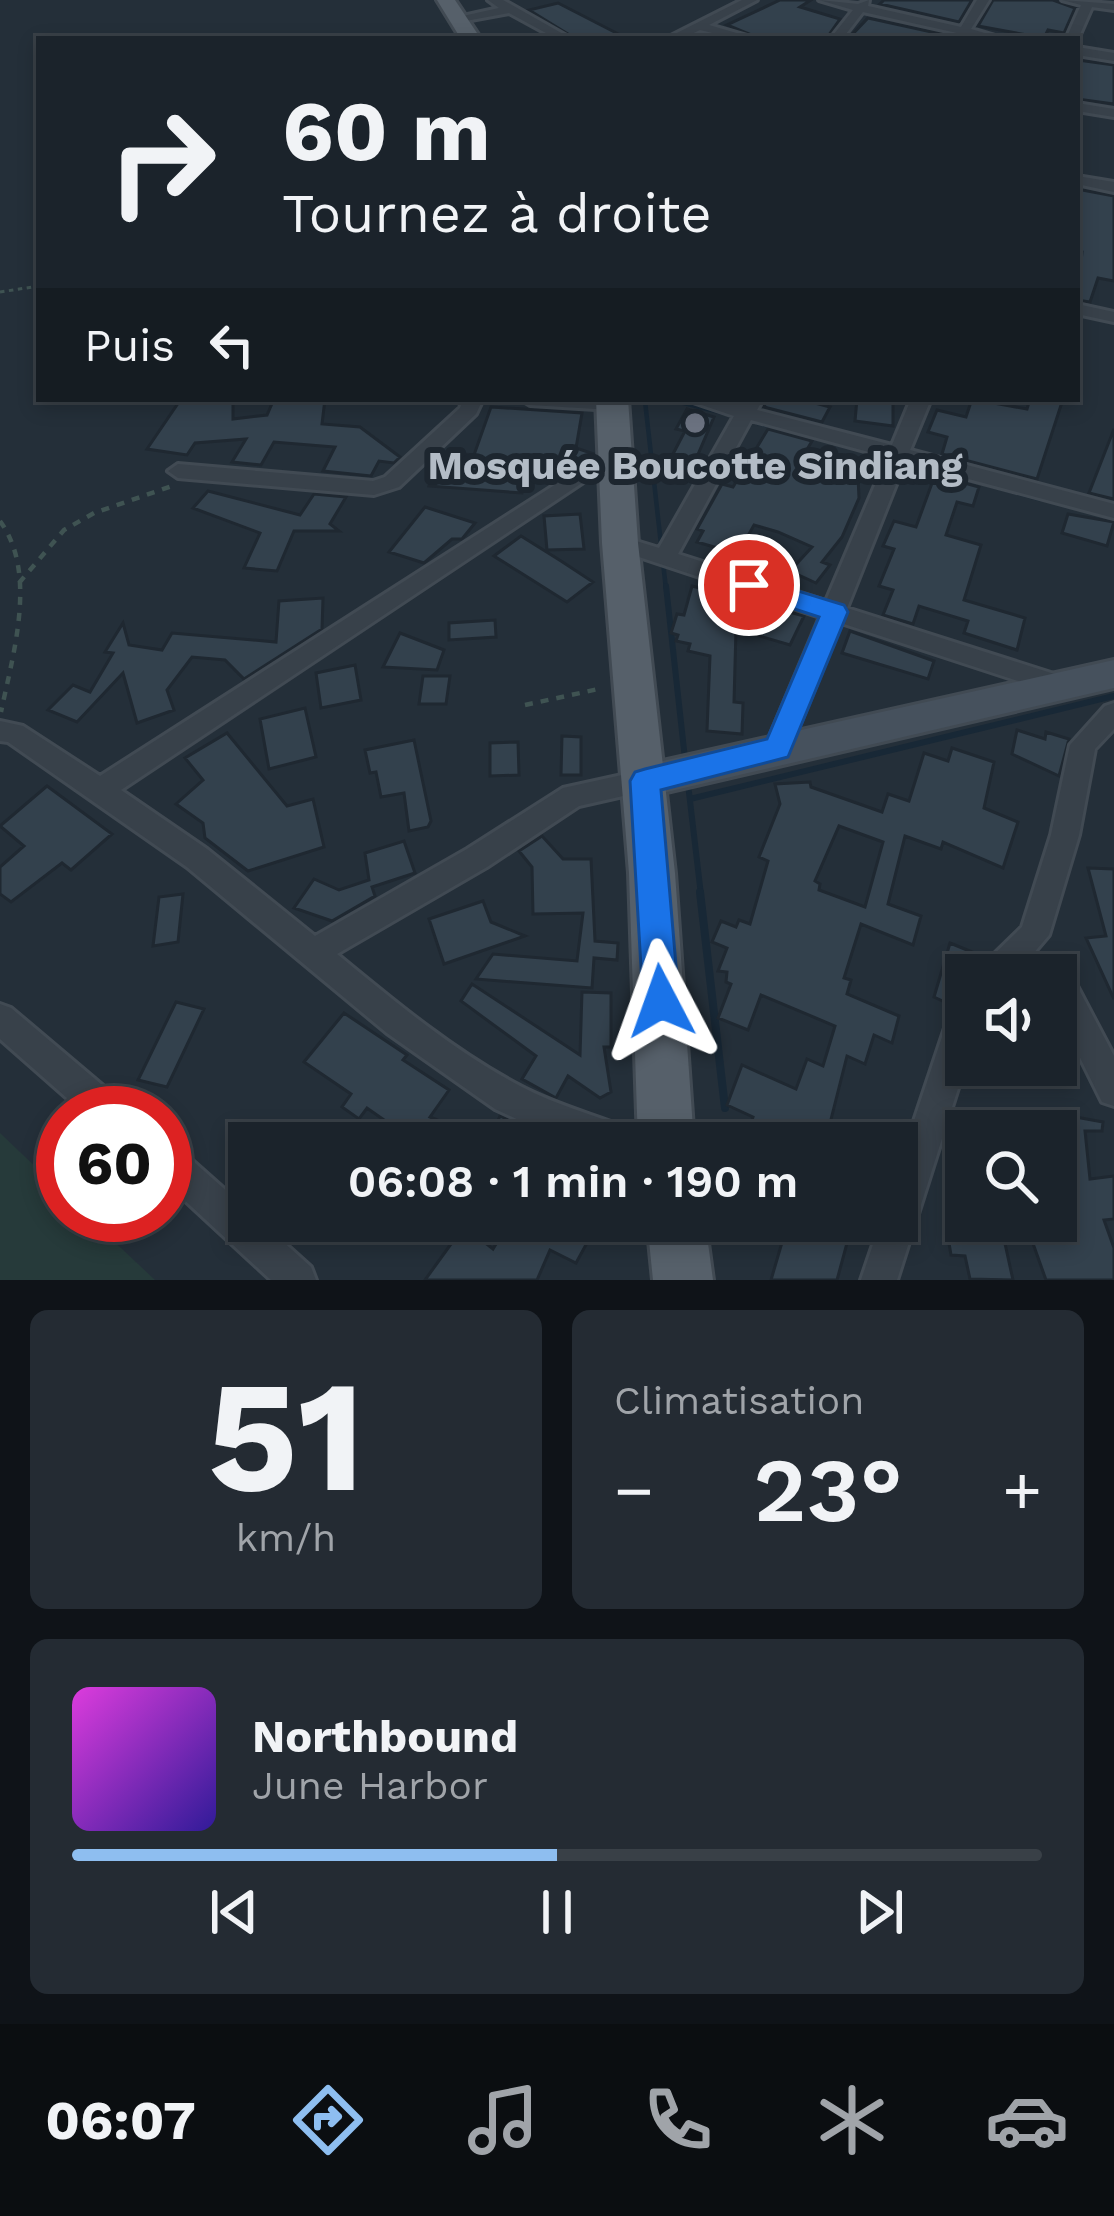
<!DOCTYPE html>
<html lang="fr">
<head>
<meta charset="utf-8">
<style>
  :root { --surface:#1b232b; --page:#242b33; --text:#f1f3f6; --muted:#a0a4a9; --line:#394047; --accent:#8ebef0 }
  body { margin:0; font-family:"Work Sans",sans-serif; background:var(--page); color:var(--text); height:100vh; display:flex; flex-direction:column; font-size:45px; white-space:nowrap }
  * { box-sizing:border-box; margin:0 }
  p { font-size:39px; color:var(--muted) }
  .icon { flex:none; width:66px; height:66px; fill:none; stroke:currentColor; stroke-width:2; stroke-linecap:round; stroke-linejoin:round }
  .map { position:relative; height:1280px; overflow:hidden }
  .side { display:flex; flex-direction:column; gap:30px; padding:30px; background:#0f1318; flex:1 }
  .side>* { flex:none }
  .top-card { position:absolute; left:36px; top:36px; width:1044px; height:366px; border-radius:0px; box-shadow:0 6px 18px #0003,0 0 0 3px var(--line); background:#1b232b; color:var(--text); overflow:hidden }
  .controls { position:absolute; left:945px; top:954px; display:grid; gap:24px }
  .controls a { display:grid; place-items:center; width:132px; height:132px; border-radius:0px; background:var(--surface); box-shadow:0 6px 18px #0003,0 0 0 3px var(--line); font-size:60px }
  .speed { position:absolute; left:36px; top:1086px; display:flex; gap:24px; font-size:60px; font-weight:700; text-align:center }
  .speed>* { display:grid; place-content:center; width:156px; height:156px; border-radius:50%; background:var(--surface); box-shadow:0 6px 18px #0003,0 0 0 3px var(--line); line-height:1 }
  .speed .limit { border:18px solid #d22; background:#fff; color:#111 }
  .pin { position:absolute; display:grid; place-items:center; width:102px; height:102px; color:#fff; margin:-51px; border:6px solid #fff; border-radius:50%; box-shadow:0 3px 12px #0007 }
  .me { position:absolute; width:132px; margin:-66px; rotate:356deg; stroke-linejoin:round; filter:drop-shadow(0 0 9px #0008) }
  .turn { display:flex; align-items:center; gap:42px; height:252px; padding:0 48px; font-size:54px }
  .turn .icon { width:156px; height:156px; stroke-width:2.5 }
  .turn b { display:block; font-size:84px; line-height:102px }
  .then { display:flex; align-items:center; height:114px; padding:0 48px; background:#0003; gap:24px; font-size:45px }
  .big { font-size:90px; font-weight:600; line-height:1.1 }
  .side .tile { flex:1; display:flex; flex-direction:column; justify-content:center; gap:18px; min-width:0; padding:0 42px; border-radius:18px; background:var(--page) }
  .side .dial { align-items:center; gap:0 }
  .dial b { font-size:156px; line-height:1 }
  .song { display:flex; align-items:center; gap:36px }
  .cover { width:144px; height:144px; border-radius:18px; background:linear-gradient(135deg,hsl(300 70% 55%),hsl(250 70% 35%)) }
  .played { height:12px; border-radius:6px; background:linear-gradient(90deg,var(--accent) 50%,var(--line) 50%) }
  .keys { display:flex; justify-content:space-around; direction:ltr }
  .heat { display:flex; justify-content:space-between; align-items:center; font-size:66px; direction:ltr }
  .side .tiles { flex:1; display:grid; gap:30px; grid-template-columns:1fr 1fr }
  .tile:last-child { grid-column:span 2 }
  .trip { position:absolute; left:228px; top:1122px; width:690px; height:120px; border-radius:0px; background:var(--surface); box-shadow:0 6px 18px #0003,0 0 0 3px var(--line); font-weight:600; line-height:120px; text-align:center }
  .tab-bar { display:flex; height:192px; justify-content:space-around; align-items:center; background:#0b0e11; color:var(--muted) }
  .tab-bar .icon { width:84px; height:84px }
  .tab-bar .active { color:var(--accent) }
  .tab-bar b { font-size:54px; color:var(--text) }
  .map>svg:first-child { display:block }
  .green { fill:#263a3a }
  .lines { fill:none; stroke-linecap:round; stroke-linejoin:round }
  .stream-far2 { stroke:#182836; stroke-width:4.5 }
  .stream-far1 { stroke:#182836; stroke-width:6 }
  .stream { stroke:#182836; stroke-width:8 }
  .building { fill:#33414d; stroke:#1f2831; stroke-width:3; fill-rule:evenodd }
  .street-casing { stroke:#414a53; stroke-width:6 }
  .secondary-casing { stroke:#414a53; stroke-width:6 }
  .primary-casing { stroke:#414a53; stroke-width:6 }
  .path-far1 { stroke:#3f5352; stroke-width:3; stroke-dasharray:4.5 4.5; stroke-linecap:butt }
  .path { stroke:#3f5352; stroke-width:4.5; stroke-dasharray:8 8; stroke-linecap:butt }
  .street { fill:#38414a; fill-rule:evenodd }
  .secondary { fill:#46515d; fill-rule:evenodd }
  .primary { fill:#56606a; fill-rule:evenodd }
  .route { fill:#1a73e8; stroke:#114b97; stroke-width:3 }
  .worship-dot { fill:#6b7280; stroke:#1d262f; stroke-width:4.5 }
  .labels { text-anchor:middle; stroke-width:12; stroke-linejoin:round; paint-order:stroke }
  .poi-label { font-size:39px; font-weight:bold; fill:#b3bcc6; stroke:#1d262f }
</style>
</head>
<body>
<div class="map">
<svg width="1114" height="1280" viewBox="0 0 1114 1280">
  <rect width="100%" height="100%" fill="#242f39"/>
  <path class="green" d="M0 1133 63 1193V1215H86L155 1280H0Z"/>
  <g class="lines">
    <path class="stream-far2" d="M668 399 724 413
      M645 401 666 589
      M758 423 859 449
      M968 479 1040 499"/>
    <path class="stream-far1" d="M666 586 685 759
      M688 784 701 895
      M690 799 1114 696"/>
    <path class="stream" d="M700 892 725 1108"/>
  </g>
  <path class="building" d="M780 0H811L800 7 840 19 826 39H761L727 25Z
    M884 0H972L959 22 880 4Z
    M993 0H1053L1075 8 1064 33 1048 30 1044 38 978 26Z
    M558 3 628 39H576L529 10Z
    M868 18 950 36 848 39Z
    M1078 60 1114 65V104L1077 99Z
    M1077 189 1114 196V281L1098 278 1090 302 1077 300 1082 252 1077 251Z
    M181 399H233V419L267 415 274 399H325L322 424 360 427 400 457 394 463 379 461 371 476 323 471 335 447 274 442 261 465 232 462 246 439 195 443 187 455 147 449Z
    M767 399H800L830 407 822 422 764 407Z
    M857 399H893V426L855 421Z
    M972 399 1027 409 1030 399H1063L1037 479 942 454 947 437 928 432 937 410 966 417Z
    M491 407 582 413 576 448 594 454 565 470 531 467 522 493 429 486 437 462 449 463 453 453 474 455Z
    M687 409 714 417 696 459 673 454 685 431 676 429Z
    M768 429 812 441 805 453 880 460 872 478 858 477 859 498 842 537 822 562 830 565 816 583 790 571 812 547 778 532 754 525 738 554 697 542 703 531 697 529 722 484 733 487Z
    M1114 429V499L1089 493Z
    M935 475 979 487 973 506 957 502 946 535 981 545 964 600 1025 618 1017 650 964 633 968 621 919 606 913 624 883 615 893 590 879 586 894 549 883 546 894 521 916 527Z
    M208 491 300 515 314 494 346 497 330 524 339 531H294L277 571 244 568 260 533 193 508Z
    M425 507 475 523 462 539H452L424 563 389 552Z
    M580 514 584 549 547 550 544 516Z
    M1068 514 1114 522 1107 546 1062 533Z
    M521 536 561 561 593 582 567 602 494 556Z
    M692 586 804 616 790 645 736 629 734 702 743 703 742 734 707 731 710 656 688 651 690 644 676 641 678 635 671 633 677 614 684 615Z
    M323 598 322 629 244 679 225 660 192 657 167 690 174 710 137 723 123 673 77 722 48 710 73 685 90 692 113 653 105 652 123 623 129 645 162 650 172 633 276 642 279 601Z
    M495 620 496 637 449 640V623Z
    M850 631 934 661 928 679 842 653Z
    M400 633 444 650 437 670 383 667Z
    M355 665 361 700 321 708 316 673Z
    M423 676H450L446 704H419Z
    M305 708 316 757 269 769 260 719Z
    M1017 730 1045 739 1046 732 1069 739 1059 776 1012 754Z
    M227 733 287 806 313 799 324 847 248 871 205 838 203 823 176 804 203 780 185 758Z
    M562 736 581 737V775H561Z
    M414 740 431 821 428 827 409 831 404 793 381 797 376 772 370 773 365 750Z
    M518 742 519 775 490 776V743Z
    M952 748 994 762 984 808 1018 822 1003 868 943 842 941 849 905 836 888 904 921 916 913 945 861 924 844 978 851 980 847 994 899 1016 892 1043 874 1035 865 1064 847 1056 825 1143H745L753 1117 727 1105 742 1065 796 1089 807 1059 823 1066 835 1026 761 995 748 1030 718 1018 731 984 726 982 727 972 718 971 727 948 712 942 721 921 736 927 739 920 750 924 768 861 759 857 780 804 775 784 810 782 811 787 882 812 888 794 909 801 924 753 948 761ZM839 826 883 842 865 907 819 890 820 884 815 881Z
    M47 786 112 834 71 870 62 863 11 902 0 894V867L24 846 0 826Z
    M542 836 563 859H591L595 941 618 943 617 960 594 958 592 988 476 979 493 954 577 961 583 913 533 914 532 867 519 851Z
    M404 841 415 873 372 887 375 896 332 921 294 908 314 879 339 890 369 880 365 853Z
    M1088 868 1114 869V999L1086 938 1106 936Z
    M183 894 178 942 153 946 159 897Z
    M483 901 491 922 525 936 444 964 429 919Z
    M950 943 972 952 960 995 949 1004 934 997Z
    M472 984 580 1055 582 992 611 993V1047H604L611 1092 600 1098 568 1076 556 1098 522 1079 536 1056 461 1001Z
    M176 1002 204 1009 167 1087 138 1080Z
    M344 1013 407 1055 403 1060 449 1090 430 1117 489 1142 500 1116 517 1124 509 1143H417L367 1108 359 1119 342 1107 351 1094 304 1062Z
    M1048 1112 1103 1122 1102 1131H1085L1090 1179 1114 1176V1219L1104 1220 1114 1248V1280H1046L1025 1221H1056V1211L1075 1209 1056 1160V1131H1050Z
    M510 1221H599L576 1263 550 1250 537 1280H425L464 1226 493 1249Z
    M780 1221H853L837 1280H771L783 1239 776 1236Z
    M958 1221H1000L1013 1280 970 1279 965 1256 951 1255 948 1237H961Z"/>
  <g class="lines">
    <defs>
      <path id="street" d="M488 0H503L572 39H557L509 13 460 22 454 18 499 8Z
        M742 0H757L709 25 757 39H737L700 30 681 39H665Z
        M819 0 858 4 869 0 868 6 961 27 977 0H989L971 29 1005 39 967 35 953 39 957 33 863 12 842 39H830L853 10Z
        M1062 0 1114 4V10L1092 7 1077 41 1066 39 1081 5Z
        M1077 47 1114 53V61L1077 55Z
        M1077 103 1114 109V117L1077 111Z
        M1077 176 1114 182V192L1077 184Z
        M1077 304 1114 312V322L1077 314Z
        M463 399H483L476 414 399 487 374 495 178 478 168 471 178 464 373 481 385 477 460 408Z
        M520 399H615L622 404 612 410 530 405Z
        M684 399H716L740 405 743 399H763L757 410 892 445 911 399H931L910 450 1114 504V518L905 462 847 608 1073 680 1076 687 1073 694 1064 696 841 623 787 755 778 758 769 755 765 748 820 617 612 548 609 543 620 536 659 548 734 416ZM751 420 887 457 826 601 678 554Z
        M614 447 621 449V457L121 790 207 849 315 936 467 849 563 788 645 770 654 773 658 781 654 789 579 806 487 867 337 954C395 1002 454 1051 520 1086 557 1106 596 1115 634 1131L639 1143H569L495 1109 387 1033 187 867 8 742 0 741V721L23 726 100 776Z
        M1114 703V729L1095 749 1079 835 1049 935 1015 975H979L983 965 1022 927 1051 835 1070 745 1105 706Z
        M1056 963 1067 967 1114 1056V1106L1102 1102 1056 1009V975H1042L1045 967Z
        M966 998V1063L897 1280H861L881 1221H897V1172L950 1013 955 1002Z
        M0 1004 11 1008 121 1101 126 1113H84L0 1039Z
        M165 1142 177 1147 249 1211V1221H260L311 1267 316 1280H271L165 1182Z"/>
      <path id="secondary" d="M1114 660V688L645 797 631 793 625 781 631 769 645 765Z"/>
      <path id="primary" d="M437 0H455L481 39H461Z
        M596 399H628L638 543 675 873 694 1143H638L629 873 602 543Z
        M647 1221H705L713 1280H653Z"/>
    </defs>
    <use href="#street" class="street-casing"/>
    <use href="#secondary" class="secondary-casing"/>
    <use href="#primary" class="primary-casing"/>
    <path class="path-far1" d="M0 292 39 286"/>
    <path class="path" d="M0 521C38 573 13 654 1 712
      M19 583 64 530 94 513 172 486
      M525 705 603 688"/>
    <use href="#street" class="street"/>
    <use href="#secondary" class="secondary"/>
    <use href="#primary" class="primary"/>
  </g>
  <path class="route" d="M749 576 844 605 848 612 788 757 661 790 679 1001 673 1013 661 1018 648 1013 643 1001 630 781 635 772 645 769 767 739 819 617 740 591 736 585Z"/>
  <circle class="worship-dot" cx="695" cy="423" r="12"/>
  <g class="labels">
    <g class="poi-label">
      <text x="695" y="479">Mosquée Boucotte Sindiang</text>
    </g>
  </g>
</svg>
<div class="controls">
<a><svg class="icon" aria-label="sound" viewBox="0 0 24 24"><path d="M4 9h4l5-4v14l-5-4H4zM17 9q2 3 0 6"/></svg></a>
<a><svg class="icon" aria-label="search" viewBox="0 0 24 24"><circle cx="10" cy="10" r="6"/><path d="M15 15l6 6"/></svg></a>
</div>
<div class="speed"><div class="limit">60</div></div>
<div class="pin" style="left:749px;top:585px;background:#d93025"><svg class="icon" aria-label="arrive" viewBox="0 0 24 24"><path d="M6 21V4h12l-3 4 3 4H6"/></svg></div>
<svg class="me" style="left:661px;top:1001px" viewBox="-20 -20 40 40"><path d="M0-17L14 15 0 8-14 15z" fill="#1a73e8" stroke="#fff" stroke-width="4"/></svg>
<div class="trip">06:08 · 1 min · 190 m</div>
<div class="top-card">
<div class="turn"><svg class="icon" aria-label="right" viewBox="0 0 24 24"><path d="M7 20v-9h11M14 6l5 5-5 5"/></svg><div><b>60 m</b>Tournez à droite</div></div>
<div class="then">Puis<svg class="icon" aria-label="left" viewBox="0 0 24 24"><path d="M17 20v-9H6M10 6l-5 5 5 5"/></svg></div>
</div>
</div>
<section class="side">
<div class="tiles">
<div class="tile dial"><b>51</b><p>km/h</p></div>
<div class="tile"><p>Climatisation</p>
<div class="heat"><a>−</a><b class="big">23°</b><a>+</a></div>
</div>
<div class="tile">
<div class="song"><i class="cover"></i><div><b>Northbound</b><p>June Harbor</p></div></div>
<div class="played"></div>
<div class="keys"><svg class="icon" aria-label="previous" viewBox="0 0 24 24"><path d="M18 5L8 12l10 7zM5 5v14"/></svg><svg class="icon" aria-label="pause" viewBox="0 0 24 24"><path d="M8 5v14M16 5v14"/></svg><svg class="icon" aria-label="next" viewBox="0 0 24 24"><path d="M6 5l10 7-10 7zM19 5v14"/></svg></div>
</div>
</div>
</section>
<nav class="tab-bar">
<b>06:07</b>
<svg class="icon active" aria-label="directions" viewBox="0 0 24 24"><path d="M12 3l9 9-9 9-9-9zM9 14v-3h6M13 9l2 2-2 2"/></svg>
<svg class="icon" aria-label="music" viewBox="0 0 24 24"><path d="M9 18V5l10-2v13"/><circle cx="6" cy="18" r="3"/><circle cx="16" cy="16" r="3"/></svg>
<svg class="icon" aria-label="phone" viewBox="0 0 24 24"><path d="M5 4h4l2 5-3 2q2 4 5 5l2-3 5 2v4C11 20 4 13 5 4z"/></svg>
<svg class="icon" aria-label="climate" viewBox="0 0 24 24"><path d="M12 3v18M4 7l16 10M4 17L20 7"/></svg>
<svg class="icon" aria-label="car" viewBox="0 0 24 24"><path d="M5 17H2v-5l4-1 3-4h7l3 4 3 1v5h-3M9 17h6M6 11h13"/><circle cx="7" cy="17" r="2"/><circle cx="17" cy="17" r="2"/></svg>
</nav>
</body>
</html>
